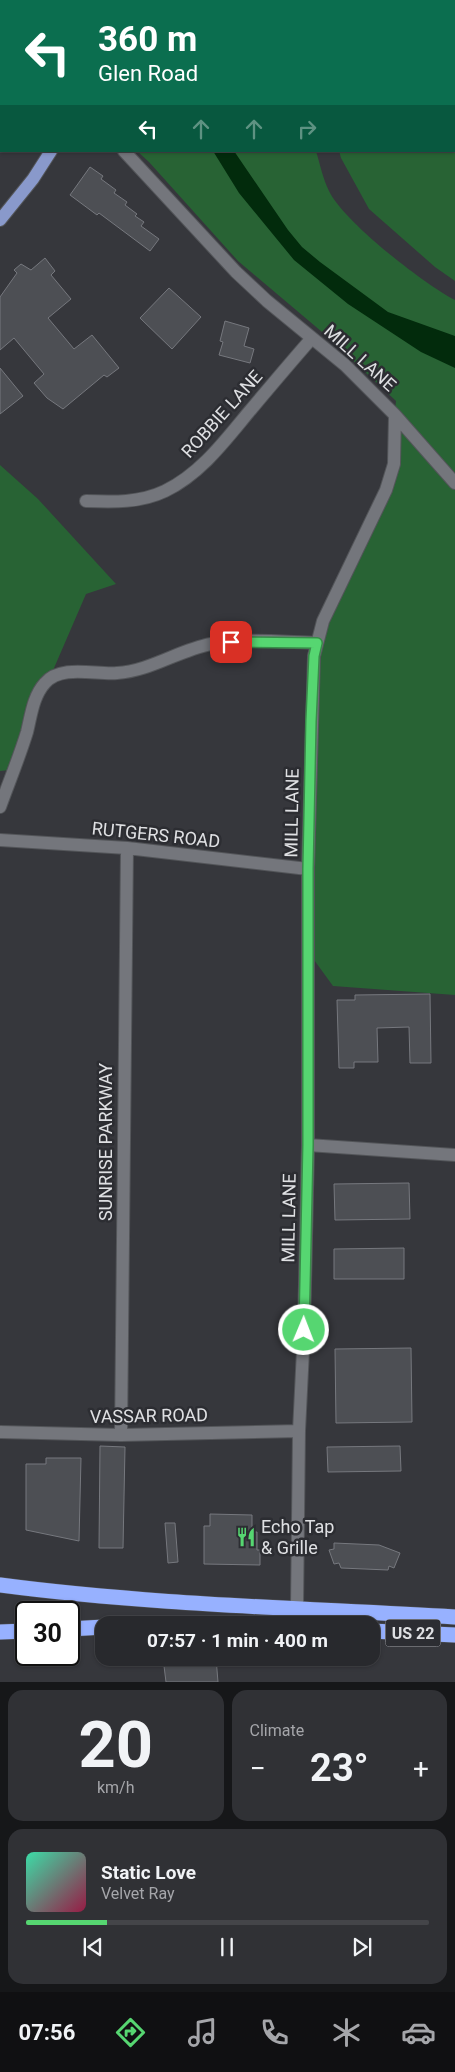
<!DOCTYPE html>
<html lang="en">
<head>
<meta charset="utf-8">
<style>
  :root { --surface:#28292d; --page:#303135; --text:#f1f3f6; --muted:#a5a6aa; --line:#444549; --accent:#56d671 }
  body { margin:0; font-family:Roboto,sans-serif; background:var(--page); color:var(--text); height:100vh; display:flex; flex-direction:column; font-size:19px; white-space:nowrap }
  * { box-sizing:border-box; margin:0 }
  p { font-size:16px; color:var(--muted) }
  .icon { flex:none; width:28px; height:28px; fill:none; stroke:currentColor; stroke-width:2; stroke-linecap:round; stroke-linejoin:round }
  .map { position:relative; height:1682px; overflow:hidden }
  .side { display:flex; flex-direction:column; gap:8px; padding:8px; background:#161719; flex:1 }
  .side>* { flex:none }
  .hud { position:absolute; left:0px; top:0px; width:455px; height:152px; box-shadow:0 1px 4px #0004,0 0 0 1px var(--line); background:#0b6e4f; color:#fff; overflow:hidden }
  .speed { position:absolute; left:15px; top:1601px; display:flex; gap:10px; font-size:25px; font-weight:700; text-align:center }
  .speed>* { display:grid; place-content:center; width:65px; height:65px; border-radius:50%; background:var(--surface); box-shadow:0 1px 4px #0004,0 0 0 1px var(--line); line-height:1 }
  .speed .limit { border:2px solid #111; border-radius:8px; background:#fff; color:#111 }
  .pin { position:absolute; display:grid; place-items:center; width:42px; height:42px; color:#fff; margin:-21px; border-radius:10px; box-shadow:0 2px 8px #0006 }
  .me { position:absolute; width:55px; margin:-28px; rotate:1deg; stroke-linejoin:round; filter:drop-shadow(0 0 4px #0008) }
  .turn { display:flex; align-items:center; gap:18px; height:105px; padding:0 15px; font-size:22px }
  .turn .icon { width:65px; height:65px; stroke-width:2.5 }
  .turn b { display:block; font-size:35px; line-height:42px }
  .lanes { display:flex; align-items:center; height:48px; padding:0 15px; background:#0003; justify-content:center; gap:25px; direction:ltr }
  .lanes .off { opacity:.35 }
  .big { font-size:38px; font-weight:700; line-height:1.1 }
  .side .tile { flex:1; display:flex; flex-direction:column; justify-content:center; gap:8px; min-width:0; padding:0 18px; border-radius:15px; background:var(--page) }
  .side .dial { align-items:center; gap:0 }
  .dial b { font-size:65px; line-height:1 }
  .song { display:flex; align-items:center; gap:15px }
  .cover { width:60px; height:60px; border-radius:8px; background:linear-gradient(135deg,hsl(160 70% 55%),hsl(340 70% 35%)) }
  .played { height:5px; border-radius:2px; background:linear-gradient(90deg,var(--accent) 20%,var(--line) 20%) }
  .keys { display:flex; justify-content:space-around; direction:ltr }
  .heat { display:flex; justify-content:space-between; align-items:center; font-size:28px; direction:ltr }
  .side .tiles { flex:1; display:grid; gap:8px; grid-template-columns:1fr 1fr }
  .tile:last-child { grid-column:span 2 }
  .trip { position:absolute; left:95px; top:1616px; width:285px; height:50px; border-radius:15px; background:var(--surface); box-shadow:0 1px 4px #0004,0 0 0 1px var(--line); font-weight:700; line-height:50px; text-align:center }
  .dock { display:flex; height:80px; justify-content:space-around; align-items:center; background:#101012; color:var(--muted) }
  .dock .icon { width:35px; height:35px }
  .dock .selected { color:var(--accent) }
  .dock b { font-size:22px; color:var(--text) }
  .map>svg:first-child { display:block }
  .green { fill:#286334 }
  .water { fill:#022b0c }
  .building { fill:#4d4f54; stroke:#76787e }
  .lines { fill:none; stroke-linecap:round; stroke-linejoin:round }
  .minor-casing { stroke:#535559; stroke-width:14 }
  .major-casing { stroke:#535559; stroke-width:14 }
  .highway-casing { stroke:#535559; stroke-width:16 }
  .minor { stroke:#74767c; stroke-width:12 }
  .major { stroke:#8999cb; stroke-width:12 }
  .highway { stroke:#97b1ff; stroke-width:15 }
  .route-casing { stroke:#388b49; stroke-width:12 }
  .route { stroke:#56d671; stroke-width:9 }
  .labels { text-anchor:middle; stroke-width:5; stroke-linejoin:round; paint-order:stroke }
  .shield { fill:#2c2d32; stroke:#a9aaae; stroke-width:1 }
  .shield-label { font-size:16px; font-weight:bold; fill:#dfe0e3 }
  .street-label { font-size:18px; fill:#dfe0e3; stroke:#2c2d32 }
  .poi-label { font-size:18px; fill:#dfe0e3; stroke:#2c2d32; text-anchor:start }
</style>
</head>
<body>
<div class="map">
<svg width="455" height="1682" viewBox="0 0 455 1682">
  <rect width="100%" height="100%" fill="#36373c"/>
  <path class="green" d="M282 0H455V281L435 267 369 209 341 158 339 151H454V1Z
    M137 151H316C320 164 323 179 329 191 344 222 424 284 455 300V995L333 986 309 953 314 656 386 490 396 401 328 337 238 261 149 162Z
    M0 465 38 499 116 584 86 594 10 770 0 771Z"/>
  <path class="water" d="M213 151H234L288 230 302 247 320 262 388 312 455 336V368L421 352 348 304 294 260 239 193Z"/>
  <path class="building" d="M90 167 103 176 101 179 116 190 114 193 127 202 125 205 137 214 135 216 144 222 141 226 159 239 150 251 99 213 97 215 70 195Z
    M45 258 55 271 51 275 71 299 48 318 74 349 92 335 119 368 107 377 104 375 63 409 47 398 34 383 44 374 14 338 0 350V297L17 273 14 270 21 264 31 270Z
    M169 288 201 317 172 349 140 318Z
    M225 321 249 328 244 346 254 349 250 363 219 355 223 342 220 341Z
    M0 368 23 396 0 414Z
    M430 994 431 1063H410L409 1027 377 1028 378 1062H354V1068H339L337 1000H355V995Z
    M409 1183 410 1219 335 1220 334 1184Z
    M404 1248V1279H334V1249Z
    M411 1348 412 1422 336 1423 335 1349Z
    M100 1446 125 1447 123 1548H99Z
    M400 1446 401 1471 328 1472 327 1447Z
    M46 1458H81L79 1541 26 1530V1464H46Z
    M210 1514 252 1515V1532H257V1550H260V1565L204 1564V1526H210Z
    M165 1523H175L178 1562 168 1563Z
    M334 1543 379 1545 400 1553 394 1568 389 1566 388 1570 341 1568 339 1563 334 1564 329 1550 334 1549Z
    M163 1658H216L218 1682H166Z"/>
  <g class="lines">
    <defs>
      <path id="minor" d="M124 151 236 272 267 301 345 365 395 415 394 464 386 490 323 621 314 656 308 869V1145L304 1330 299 1431 297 1608
        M395 415 455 483
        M86 501C113 502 140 503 165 491 200 474 224 442 248 413 269 388 290 363 312 338
        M0 807C9 782 19 758 27 732 31 716 33 696 45 683 61 664 96 675 117 673 150 671 179 650 211 644 245 638 283 642 317 643
        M0 840 127 848 308 869
        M308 1145 455 1155
        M0 1432 121 1435 299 1431
        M121 1435 127 848"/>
      <path id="major" d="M213 1 215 0
        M0 220 33 179 51 151"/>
      <path id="highway" d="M0 1585C151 1605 303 1608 455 1617
        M181 1625H194
        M69 1629 104 1627
        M371 1631 455 1635
        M0 1632 26 1631"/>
    </defs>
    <use href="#minor" class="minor-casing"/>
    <use href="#major" class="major-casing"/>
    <use href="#highway" class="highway-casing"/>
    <use href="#minor" class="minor"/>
    <use href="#major" class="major"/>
    <use href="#highway" class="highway"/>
  </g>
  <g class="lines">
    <defs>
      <path id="route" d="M231 642 317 643 314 656 311 721 308 869V1145L304 1330"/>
    </defs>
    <use href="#route" class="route-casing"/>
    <use href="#route" class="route"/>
  </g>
  <defs>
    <symbol id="restaurant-bare" viewBox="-9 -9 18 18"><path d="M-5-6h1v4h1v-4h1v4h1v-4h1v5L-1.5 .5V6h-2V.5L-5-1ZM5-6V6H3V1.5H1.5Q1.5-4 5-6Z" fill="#56d671" stroke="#2c2d32" stroke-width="2.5" paint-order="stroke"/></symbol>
  </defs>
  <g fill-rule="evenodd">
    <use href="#restaurant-bare" x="232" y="1523" width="28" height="28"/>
  </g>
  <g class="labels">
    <rect class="shield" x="385.5" y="1619.5" width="55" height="27" rx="4"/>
    <g class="shield-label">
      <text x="413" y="1639">US 22</text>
    </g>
    <g class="street-label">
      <text transform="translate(360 358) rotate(42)" y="6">MILL LANE</text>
      <text transform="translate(222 414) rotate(-48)" y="6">ROBBIE LANE</text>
      <text transform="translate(292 813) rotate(-89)" y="6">MILL LANE</text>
      <text transform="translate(156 835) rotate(6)" y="6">RUTGERS ROAD</text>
      <text transform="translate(106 1142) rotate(-90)" y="6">SUNRISE PARKWAY</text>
      <text transform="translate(289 1218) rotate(-89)" y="6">MILL LANE</text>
      <text transform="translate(149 1416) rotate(-1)" y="6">VASSAR ROAD</text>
    </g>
    <g class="poi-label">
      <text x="261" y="1533">Echo Tap<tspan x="261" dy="21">&amp; Grille</tspan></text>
    </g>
  </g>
</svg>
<div class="speed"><div class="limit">30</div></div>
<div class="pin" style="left:231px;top:642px;background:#d93025"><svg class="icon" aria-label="arrive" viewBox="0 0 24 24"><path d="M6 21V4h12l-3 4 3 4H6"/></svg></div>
<svg class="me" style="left:304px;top:1330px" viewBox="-20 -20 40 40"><circle r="17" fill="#56d671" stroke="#fff" stroke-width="3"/><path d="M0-11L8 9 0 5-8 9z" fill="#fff"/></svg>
<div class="trip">07:57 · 1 min · 400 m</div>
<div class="hud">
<div class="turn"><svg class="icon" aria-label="left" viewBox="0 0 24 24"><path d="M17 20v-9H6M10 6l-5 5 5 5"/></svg><div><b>360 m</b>Glen Road</div></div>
<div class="lanes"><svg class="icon" aria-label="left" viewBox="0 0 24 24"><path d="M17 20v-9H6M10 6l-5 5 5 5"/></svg><svg class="icon off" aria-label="ahead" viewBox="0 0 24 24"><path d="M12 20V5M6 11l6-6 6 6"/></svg><svg class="icon off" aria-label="ahead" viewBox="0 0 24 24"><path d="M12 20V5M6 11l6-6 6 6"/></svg><svg class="icon off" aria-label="right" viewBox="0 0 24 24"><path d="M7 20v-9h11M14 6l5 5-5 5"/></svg></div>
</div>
</div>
<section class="side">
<div class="tiles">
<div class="tile dial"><b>20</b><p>km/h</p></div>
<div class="tile"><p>Climate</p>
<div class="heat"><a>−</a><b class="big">23°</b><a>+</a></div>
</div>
<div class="tile">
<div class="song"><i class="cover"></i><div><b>Static Love</b><p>Velvet Ray</p></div></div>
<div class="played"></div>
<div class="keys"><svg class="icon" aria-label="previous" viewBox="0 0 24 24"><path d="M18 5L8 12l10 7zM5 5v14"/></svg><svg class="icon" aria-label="pause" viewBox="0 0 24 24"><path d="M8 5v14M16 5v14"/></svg><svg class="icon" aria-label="next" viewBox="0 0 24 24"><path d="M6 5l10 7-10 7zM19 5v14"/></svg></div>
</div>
</div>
</section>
<nav class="dock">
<b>07:56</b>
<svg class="icon selected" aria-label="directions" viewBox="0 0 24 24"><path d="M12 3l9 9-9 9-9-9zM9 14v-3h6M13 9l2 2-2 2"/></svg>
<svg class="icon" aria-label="music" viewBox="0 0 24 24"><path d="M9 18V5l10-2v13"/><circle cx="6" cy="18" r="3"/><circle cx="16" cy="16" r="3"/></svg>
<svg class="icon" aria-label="phone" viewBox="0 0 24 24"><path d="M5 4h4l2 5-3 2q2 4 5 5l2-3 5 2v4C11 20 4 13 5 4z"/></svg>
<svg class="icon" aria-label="climate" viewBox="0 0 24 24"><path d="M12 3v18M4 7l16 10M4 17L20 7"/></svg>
<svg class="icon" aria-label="car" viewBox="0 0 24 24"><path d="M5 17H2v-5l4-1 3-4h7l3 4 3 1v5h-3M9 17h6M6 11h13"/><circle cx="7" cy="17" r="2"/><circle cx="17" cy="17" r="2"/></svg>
</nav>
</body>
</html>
